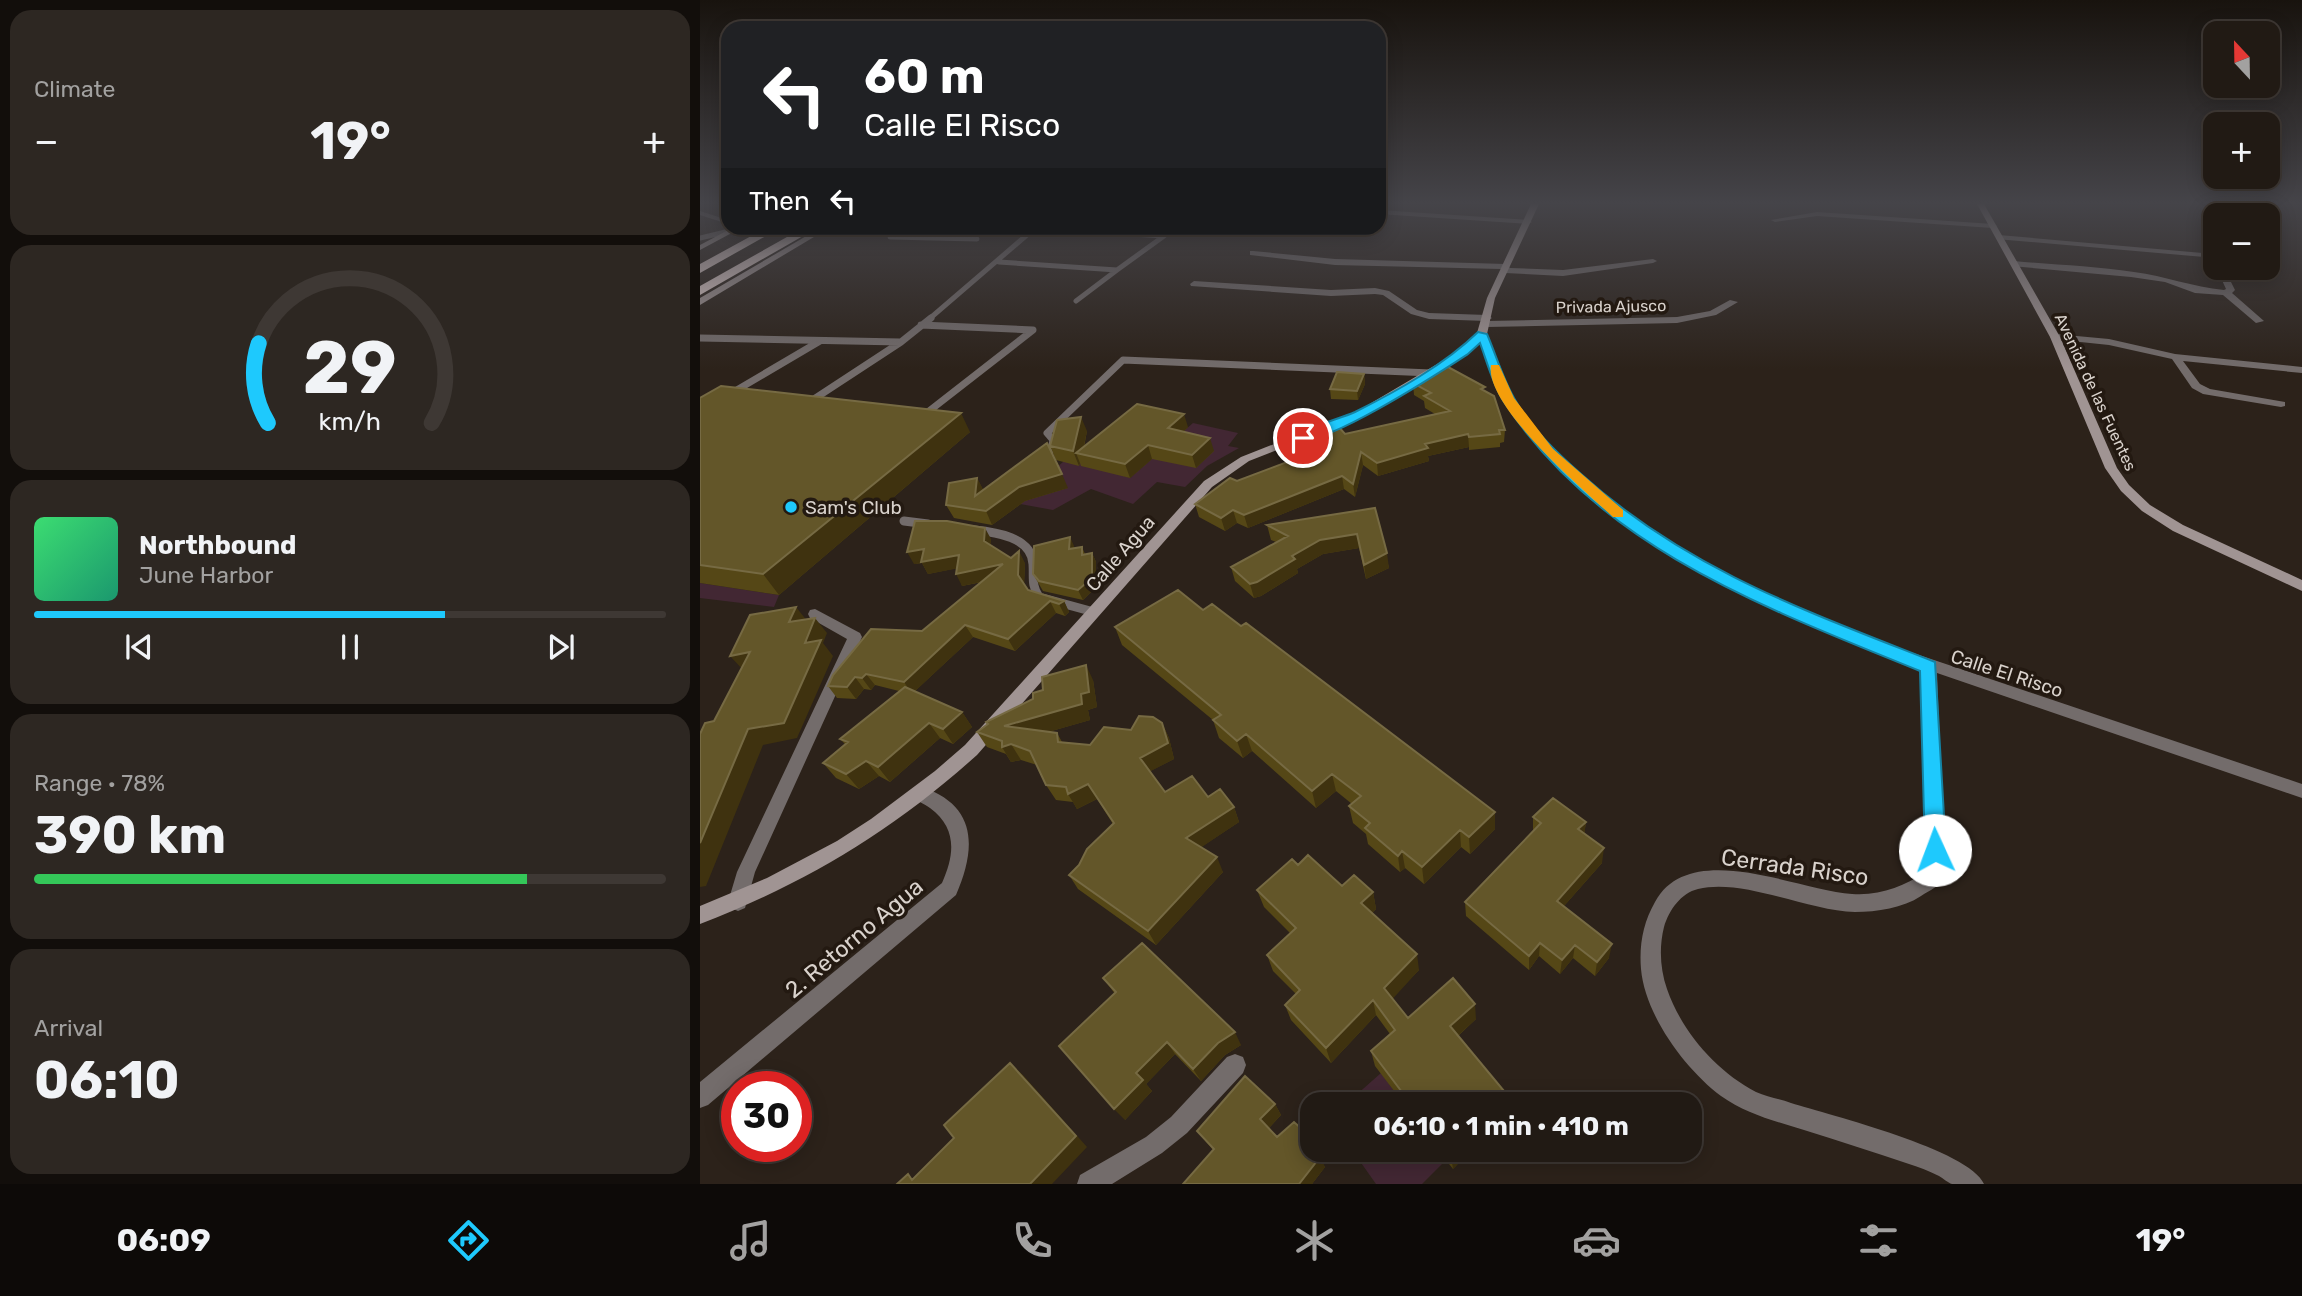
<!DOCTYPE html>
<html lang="en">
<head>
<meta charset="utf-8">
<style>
  :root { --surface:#211a14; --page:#2d2722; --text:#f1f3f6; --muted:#a2a1a0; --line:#3e3834; --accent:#1ec9fd }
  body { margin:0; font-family:Rubik,sans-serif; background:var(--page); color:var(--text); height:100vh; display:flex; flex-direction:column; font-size:26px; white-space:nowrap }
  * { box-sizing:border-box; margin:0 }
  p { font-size:23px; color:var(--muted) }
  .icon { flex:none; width:38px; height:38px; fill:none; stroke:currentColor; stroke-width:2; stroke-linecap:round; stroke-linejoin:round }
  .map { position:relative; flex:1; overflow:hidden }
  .drawer { display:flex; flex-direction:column; gap:10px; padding:10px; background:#120e0b; width:700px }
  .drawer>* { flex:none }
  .guide { position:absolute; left:21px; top:21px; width:665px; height:214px; border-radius:21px; box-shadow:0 4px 18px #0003,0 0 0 2px var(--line); background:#202124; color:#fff; overflow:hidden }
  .needle { width:46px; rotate:338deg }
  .tools { position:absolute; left:1503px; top:21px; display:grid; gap:14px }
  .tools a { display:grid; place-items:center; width:77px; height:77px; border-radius:14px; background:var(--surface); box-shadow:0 4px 18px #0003,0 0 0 2px var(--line); font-size:35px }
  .speed { position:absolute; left:21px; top:1071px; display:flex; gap:14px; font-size:35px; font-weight:700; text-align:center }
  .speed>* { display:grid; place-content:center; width:91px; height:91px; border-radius:50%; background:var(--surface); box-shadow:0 4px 18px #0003,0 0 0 2px var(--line); line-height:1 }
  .speed .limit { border:10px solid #d22; background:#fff; color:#111 }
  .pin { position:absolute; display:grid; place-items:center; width:60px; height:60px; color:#fff; margin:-30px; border:4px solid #fff; border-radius:50%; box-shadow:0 2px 7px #0007 }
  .me { position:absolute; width:77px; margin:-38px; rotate:358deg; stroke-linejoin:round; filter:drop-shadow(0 0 5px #0008) }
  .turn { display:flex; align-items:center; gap:24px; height:147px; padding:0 28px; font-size:32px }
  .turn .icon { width:91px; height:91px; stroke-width:2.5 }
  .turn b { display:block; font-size:49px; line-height:60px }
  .then { display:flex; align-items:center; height:66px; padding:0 28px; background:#0003; gap:14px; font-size:26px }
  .big { font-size:52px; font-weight:700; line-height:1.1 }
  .drawer .widget { flex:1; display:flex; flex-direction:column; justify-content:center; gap:10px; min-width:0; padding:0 24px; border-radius:21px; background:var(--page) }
  .drawer .dial { align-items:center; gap:0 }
  .dial svg { height:182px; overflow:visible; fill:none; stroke:var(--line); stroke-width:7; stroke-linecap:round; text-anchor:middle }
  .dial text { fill:var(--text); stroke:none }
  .song { display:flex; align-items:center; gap:21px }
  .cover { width:84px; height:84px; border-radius:10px; background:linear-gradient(135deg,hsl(140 70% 55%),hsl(160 70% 35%)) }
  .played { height:7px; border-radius:4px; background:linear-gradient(90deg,var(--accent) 65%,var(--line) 65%) }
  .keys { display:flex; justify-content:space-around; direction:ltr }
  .heat { display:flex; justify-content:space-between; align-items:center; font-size:38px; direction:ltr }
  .charge { height:10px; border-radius:5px; background:linear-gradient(90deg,#34c759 78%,var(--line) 0) }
  .trip { position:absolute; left:600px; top:1092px; width:402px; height:70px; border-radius:21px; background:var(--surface); box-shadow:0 4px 18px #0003,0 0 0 2px var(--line); font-weight:700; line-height:70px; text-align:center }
  .tabs { display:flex; height:112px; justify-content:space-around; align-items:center; background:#0d0a08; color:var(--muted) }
  .tabs .icon { width:49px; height:49px }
  .tabs .selected { color:var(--accent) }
  .tabs b { font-size:32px; color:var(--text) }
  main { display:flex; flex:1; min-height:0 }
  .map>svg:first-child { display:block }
  .green { fill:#422733 }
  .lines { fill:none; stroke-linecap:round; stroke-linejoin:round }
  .lane-far2 { stroke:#736c6b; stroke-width:5 }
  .lane-far1 { stroke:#736c6b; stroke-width:7 }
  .lane { stroke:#736c6b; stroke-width:9 }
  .street { fill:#736c6b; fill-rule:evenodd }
  .secondary { fill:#a09493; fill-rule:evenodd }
  .highway { fill:#e3d0ce; fill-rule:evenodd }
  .wall { fill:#554716 }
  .shaded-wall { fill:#3f320f }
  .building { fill:#635629; stroke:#766a43; stroke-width:2 }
  .route { fill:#1ec9fd; stroke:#1483a4; stroke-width:2 }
  .slow { fill:#f59e0b }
  .poi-dot { fill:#1ec9fd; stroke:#231911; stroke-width:2.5 }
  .labels { text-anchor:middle; stroke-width:7; stroke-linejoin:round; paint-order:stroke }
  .far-street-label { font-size:16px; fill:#d9d2cc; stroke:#231911 }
  .poi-label { font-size:19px; fill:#d9d2cc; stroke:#231911; text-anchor:start }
  .street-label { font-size:19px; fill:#d9d2cc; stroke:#231911 }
  .near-street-label { font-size:23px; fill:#d9d2cc; stroke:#231911 }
</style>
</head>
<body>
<main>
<section class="drawer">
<div class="widget"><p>Climate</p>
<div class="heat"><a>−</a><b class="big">19°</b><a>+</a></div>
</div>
<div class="widget dial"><svg viewBox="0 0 100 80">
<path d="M14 69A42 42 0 1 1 86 69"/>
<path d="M14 69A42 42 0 0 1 10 34" stroke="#1ec9fd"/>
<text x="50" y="56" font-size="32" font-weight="700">29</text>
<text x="50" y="72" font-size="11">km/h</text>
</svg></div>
<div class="widget">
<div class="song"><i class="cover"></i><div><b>Northbound</b><p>June Harbor</p></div></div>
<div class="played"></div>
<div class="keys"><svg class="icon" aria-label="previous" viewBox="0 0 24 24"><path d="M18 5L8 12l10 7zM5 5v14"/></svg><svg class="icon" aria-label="pause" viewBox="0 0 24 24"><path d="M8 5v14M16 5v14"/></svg><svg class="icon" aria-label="next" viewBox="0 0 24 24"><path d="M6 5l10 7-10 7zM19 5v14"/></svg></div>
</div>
<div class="widget"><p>Range · 78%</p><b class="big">390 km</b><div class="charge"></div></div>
<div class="widget"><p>Arrival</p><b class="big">06:10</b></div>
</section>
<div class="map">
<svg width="1602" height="1184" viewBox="0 0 1602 1184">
  <rect width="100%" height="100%" fill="#2c221a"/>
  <path class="green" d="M493 423 538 433 528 446 539 448 507 466 485 487 457 482 433 504 391 489 353 510 314 503 369 457 430 478Z
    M0 583 79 595 74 607 0 598Z
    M681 1073 704 1104H646Z
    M652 1150H738L746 1160 722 1184H676Z"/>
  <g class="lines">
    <path class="lane-far2" d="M336 228 464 236
      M122 229 310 231 315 228
      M190 237 277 239
      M0 238 34 230
      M299 262 417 270 464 236
      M376 301 417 270
      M228 320 335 228"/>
    <path class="lane-far1" d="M221 325 333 330 224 415
      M0 338 200 342
      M30 394 120 341
      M114 399 201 342 231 318
      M351 450 353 440 347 433 423 360 731 373"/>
    <path class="lane" d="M204 521 228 524
      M274 530C295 532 332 537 333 564 334 577 331 585 339 597L394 612"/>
    <path class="street" d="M679 210 828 220 832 222 828 224 679 214Z
      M0 211 28 220V224L0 215Z
      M1117 212 1293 224 1297 226 1293 228 1117 216 1075 222 1071 220Z
      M1299 235 1514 254 1516 258 1296 239V235Z
      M553 251 635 259 806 264 810 268 863 270 953 259 957 261 953 263 863 276 805 273 801 269 635 265 550 255V251Z
      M1314 261C1354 265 1394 266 1434 272 1465 276 1493 287 1524 290L1526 289 1521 278 1522 276 1543 275V279L1530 280 1535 290 1532 293 1564 321 1556 323 1523 295 1495 293 1465 282 1431 277 1311 266V262Z
      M494 281 631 290 675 288 689 291 717 310 729 313 787 315 792 318 787 321 729 319 711 314 683 295 675 294 631 296 491 286 490 284Z
      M1030 300 1038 302 1016 315 977 323 786 327 781 324 786 321 977 317 1010 311Z
      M779 332 787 334 813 398 852 449 912 503 979 549 1065 596 1154 633 1602 784V798L1237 673 1245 876C1241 886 1230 890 1221 896 1203 908 1177 912 1155 912 1107 911 1044 878 998 889 981 893 969 910 964 927 959 947 960 969 967 989 982 1032 1016 1071 1056 1092 1067 1097 1080 1099 1091 1103 1130 1115 1270 1150 1284 1184 1275 1184 1261 1184 1252 1184 1248 1183 1243 1178 1239 1176 1229 1171 1219 1167 1209 1164 1174 1152 1139 1141 1104 1130 1075 1121 1046 1114 1021 1096 985 1069 945 1015 941 969 939 945 943 923 955 902 990 838 1097 890 1152 894 1181 896 1203 886 1226 872L1221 667C1095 624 971 571 872 479 849 458 817 426 803 399 792 379 785 355 777 334Z
      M1355 334 1409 339 1475 354 1602 367V373L1483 361 1500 384 1510 389 1585 402V406L1581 407 1503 394 1492 388 1472 359 1409 345 1352 339 1350 337Z
      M115 609 160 633 162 637 55 872 45 908 38 911 31 908 28 902 37 872 147 639 110 618 108 614 110 610Z
      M222 787C278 806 276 849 256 895L8 1105 0 1108V1082L242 883C255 854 257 828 230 808 223 803 217 802 213 794L216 789Z
      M535 1054 543 1057 546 1065 543 1073 487 1133 462 1153 412 1184H377L380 1175 446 1137 471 1117 527 1057Z"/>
    <path class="secondary" d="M831 204H839L795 298 787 334 767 354 664 416 549 461 512 487 277 755C191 832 108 882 0 924V906L67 878 137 841 171 819 235 771 265 745 504 481 541 457 656 412 761 350 777 333 787 298Z
      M1277 204H1284L1360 337 1417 468 1429 485 1450 505 1483 525 1602 580V591L1473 531 1442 511 1421 491 1405 468 1350 337Z
      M32 228H41L0 250V245Z
      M120 228H129L0 305V298Z"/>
    <path class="highway" d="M66 228H80L0 273V264Z
      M103 228H117L0 295V286Z"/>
  </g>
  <path class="wall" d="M457 228H511L507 231Z
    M664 374 665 384 658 400 631 399 630 389Z
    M713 383 785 391 805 430 804 442 800 443V447L769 450V447L728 456 729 461 678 476 663 465 655 497 644 489 548 528 537 523 525 531 499 517 495 504 537 481 599 457 592 453 590 440 645 434 735 414 725 408 724 401 714 395Z
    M0 398 270 432 79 595 0 583Z
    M488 427 483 432 514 451 496 468 452 459 430 478 381 466 380 463 379 466 356 460 350 446 387 431 384 447Z
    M277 478 283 490 368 488 325 501 292 525 254 518 246 505Z
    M675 508 689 568 666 579 659 548 623 554 597 569 598 573 561 596 554 598 535 581 531 567 576 542 571 540 567 525Z
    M370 537 374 549 382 547 385 554 392 553 396 562V587L383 600 343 591 333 574Z
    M291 539 290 545 311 558 325 563 324 584 328 590 364 601 369 612 365 616 356 613 315 651 273 637 215 691 262 712 272 727 253 744 240 738 190 782 179 776 159 789 136 778 123 763 145 744 140 739 199 691 175 685 171 690 164 689 156 699 137 698 128 686 222 631 282 582 262 586 257 568 228 574 222 563 214 564Z
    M503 610 795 829 770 854 761 847 724 884 705 868 700 872 668 844 666 834 653 823 649 806 652 804 636 791 616 808 552 751 543 758 519 738 513 720 422 645 415 627Z
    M393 680 397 707 388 710 390 720 348 732 357 733 362 742 390 745 431 730 462 723 469 738 474 759 450 771 465 792 508 797 534 807 539 822 501 847 523 872 456 945 378 889 369 875 379 865 413 824 397 799 377 809 373 802 356 800 346 785 337 765 321 760 311 762 306 754 287 747 277 732Z
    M833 817 886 822 884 834 902 863 864 906 909 958 895 976 873 958 860 974 839 956 829 970 766 916 765 902 833 832Z
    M598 865 642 886 673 892 676 909 672 913 719 970 692 998 708 1018 776 1019 758 1036 809 1104H704L675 1066 671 1051 690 1034 676 1015 631 1063 591 1020 585 1005 596 994 573 971 567 955 590 933 564 907 557 890Z
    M403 978 541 1045 525 1055 501 1081 475 1054 446 1084 452 1091 425 1120 415 994Z
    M575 1104 581 1115 569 1128 577 1137 612 1138V1150H617L615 1152 625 1167 612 1184H483L513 1150 497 1131Z
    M738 1150H771L753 1169Z"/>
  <path class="shaded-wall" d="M664 374 665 384 658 400 657 391Z
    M261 413 270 432 79 595 63 574Z
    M484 414 488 427 472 442 468 428Z
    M381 417 387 431 382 454 376 453 380 463 379 466 373 451Z
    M768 434 769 447 728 456 729 461 678 476 677 463 725 444Z
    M510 438 514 451 496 468 492 455Z
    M448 445 452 459 430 478 425 464Z
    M661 452 663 465 655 497 653 484Z
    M362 474 368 488 325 501 292 525 286 511 319 487Z
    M642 476 644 489 548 528 544 515Z
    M277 478 284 491 275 496Z
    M533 510 537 523 525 531 521 518Z
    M285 528 291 539 290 552 284 541Z
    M657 534 659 548 623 554 597 569 598 573 561 596 554 598 550 584 592 556 620 540Z
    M370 537 374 546 373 559 369 549Z
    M224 549 259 555 265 567 228 574 222 563 214 564 207 552Z
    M319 551 325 563 324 587 318 575Z
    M392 553 396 562V587L383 600 378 590Z
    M687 553 689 568 666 579 664 565Z
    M303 564 309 576 262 586 256 574Z
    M350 601 356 613 315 651 308 639Z
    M364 601 369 612 365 616 359 604Z
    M96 607 108 622H89Z
    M115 618 127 633 123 643 133 656 97 738 63 745 6 886 0 887V843L48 729 105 643Z
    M265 625 273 637 212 694 204 682Z
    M50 652 44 671 30 656Z
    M386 665 393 680 397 707 388 710 390 720 313 742 304 726 381 694Z
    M166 674 175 685 171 690 162 678Z
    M155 677 164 689 156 699 147 687Z
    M262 712 272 727 253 744 243 729Z
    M229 723 240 738 190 782 178 767Z
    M462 723 469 738 474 759 447 773 440 758Z
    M546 734 552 751 543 758 537 741Z
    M311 744 321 760 311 762 302 747Z
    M166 761 179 776 159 789 146 774Z
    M632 774 636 791 616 808 612 791Z
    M388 784 397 799 377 809 368 794Z
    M534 807 539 822 493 853 486 838Z
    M795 812V829L770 854 769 837Z
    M886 822 884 837 878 829Z
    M760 830 761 847 724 884 722 867Z
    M904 848 902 863 856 915 857 901Z
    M702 851 705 868 700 872 698 856Z
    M517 857 523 872 456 945 448 931Z
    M673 892 676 909 665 920 661 903Z
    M840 943 839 956 829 970V956Z
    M912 944 909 958 895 976 897 962Z
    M875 945 873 958 860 974 862 960Z
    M717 954 719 970 688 1004 684 988Z
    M673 1000 676 1015 631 1063 626 1048Z
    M775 1004 776 1019 752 1041 750 1026Z
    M535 1032 541 1045 525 1055 501 1081 493 1069 518 1043Z
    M467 1042 475 1054 446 1084 452 1091 425 1120 414 1109 436 1073Z
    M310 1063 323 1075 387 1147 352 1184H330Z
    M809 1097V1104H803Z
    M575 1104 581 1115 567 1130 560 1119Z
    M612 1138V1150H617L613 1155 607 1145Z
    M758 1150H771L753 1169 751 1156Z
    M620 1157 625 1167 612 1184H599Z"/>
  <path class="building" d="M748 367 785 387 781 389 794 396 805 430H799L800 434 769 437 768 434 725 444 728 448 677 463 661 452 653 484 642 476 544 515 533 510 521 518 495 504 530 478 537 481 611 453 590 440 637 425 645 434 750 411 724 396 731 393 713 383Z
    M637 372 664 374 657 391 630 389Z
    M21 386 261 413 63 574 0 565V398Z
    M437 404 484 414 468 428 510 438 492 455 448 445 425 464 376 453Z
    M381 417 373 451 350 446 357 420Z
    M347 443 362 474 319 487 286 511 246 505 249 483 277 478 275 496Z
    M675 508 687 553 664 565 657 534 620 540 592 556 595 559 557 582 550 584 531 567 588 536 567 525Z
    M215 521H247L285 528 284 541 311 558 319 551 318 575 328 590 364 601 359 604 350 601 308 639 265 625 204 682 166 674 162 678 155 677 147 687 128 686 133 675 171 629 222 631 303 564 256 574 259 555 221 562 224 549 207 552Z
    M370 537 369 549 382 547V555L392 553V578L378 590 339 581 333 574 334 546Z
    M478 590 503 610 512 604 541 626 546 623 795 812 769 837 760 830 722 867 702 851 698 856 665 828 670 823 649 806 661 796 632 774 612 791 546 734 537 741 513 720 521 715 415 627Z
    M96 607 89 622 115 618 105 643 121 640 84 723 48 729 0 843V734L5 723 14 721 50 652 30 656 50 615Z
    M386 665 389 692 381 694 382 704 304 726 357 733 358 742 390 745 404 727 431 730 439 716 453 717 462 723 468 743 440 758 465 792 492 776 508 797 520 789 534 807 486 838 517 857 448 931 369 875 379 865 387 849 414 823 388 784 368 794 366 787 346 785 330 751 311 744 302 747V741L277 732 288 724 286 722 333 699V693L343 690 342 677Z
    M205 687 262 712 243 729 229 723 178 767 166 761 146 774 123 763 148 742 140 739Z
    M853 798 886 822 878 829 904 848 857 901 912 944 897 962 875 945 862 960 840 943 829 956 765 902 841 823 833 817Z
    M608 855 642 886 654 875 673 892 661 903 717 954 684 988 708 1018 753 978 775 1004 750 1026 809 1097 803 1104H711L671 1051 695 1030 673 1000 626 1048 585 1005 600 990 567 955 596 928 557 890 592 859 598 865Z
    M442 943 535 1032 518 1043 493 1069 467 1042 436 1073 443 1080 414 1109 359 1046 416 992 403 978Z
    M310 1063 376 1136 330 1184H197L208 1174 212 1180 254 1138 244 1125Z
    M545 1076 575 1104 560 1119 577 1137 594 1122 612 1138 607 1145 620 1157 599 1184H483L514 1149 497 1131Z
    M746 1150H758L751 1156Z"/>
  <linearGradient id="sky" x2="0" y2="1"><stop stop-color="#18130e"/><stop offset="0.55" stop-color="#454449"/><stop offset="1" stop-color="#454449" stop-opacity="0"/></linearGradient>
  <rect width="1602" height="369" fill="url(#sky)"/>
  <path class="route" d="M778 332 787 334C796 355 803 379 814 398 830 427 856 452 881 474 986 569 1106 611 1235 662L1246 850 1243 856 1235 859 1228 856 1225 850 1220 671C1066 608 900 548 804 402 793 385 787 362 780 343L768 354C745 369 615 454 596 438 611 425 637 420 655 412 697 391 744 365 778 332Z"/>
  <path class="slow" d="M791 365H799L814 398 853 449 923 510V517H913C884 490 784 406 791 365Z"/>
  <circle class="poi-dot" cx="91" cy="507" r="7"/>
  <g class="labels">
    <g class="far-street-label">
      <text transform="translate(911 306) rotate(-1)" y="6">Privada Ajusco</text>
      <text transform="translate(1396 392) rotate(65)" y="6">Avenida de las Fuentes</text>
    </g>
    <g class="poi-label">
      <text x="105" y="514">Sam's Club</text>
    </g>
    <g class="street-label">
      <text transform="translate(420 553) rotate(-49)" y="7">Calle Agua</text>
      <text transform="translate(1307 673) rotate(18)" y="7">Calle El Risco</text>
    </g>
    <g class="near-street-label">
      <text transform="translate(1095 867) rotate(8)" y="8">Cerrada Risco</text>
      <text transform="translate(154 938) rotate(-40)" y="8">2. Retorno Agua</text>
    </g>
  </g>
</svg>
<div class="tools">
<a><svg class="needle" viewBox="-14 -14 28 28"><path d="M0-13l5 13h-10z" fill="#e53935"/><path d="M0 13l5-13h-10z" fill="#a2a1a0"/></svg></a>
<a>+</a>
<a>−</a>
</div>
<div class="speed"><div class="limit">30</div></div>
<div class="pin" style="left:603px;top:438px;background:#d93025"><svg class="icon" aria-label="arrive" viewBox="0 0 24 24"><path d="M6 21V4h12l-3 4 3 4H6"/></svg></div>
<svg class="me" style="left:1235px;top:850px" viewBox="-20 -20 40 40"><circle r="19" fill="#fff"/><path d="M0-13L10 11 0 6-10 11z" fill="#1ec9fd"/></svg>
<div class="trip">06:10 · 1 min · 410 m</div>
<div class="guide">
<div class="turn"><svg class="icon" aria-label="left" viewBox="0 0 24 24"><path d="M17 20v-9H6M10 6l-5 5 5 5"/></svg><div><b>60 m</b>Calle El Risco</div></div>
<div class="then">Then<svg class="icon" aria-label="left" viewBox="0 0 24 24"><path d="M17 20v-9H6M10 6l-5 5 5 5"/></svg></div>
</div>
</div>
</main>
<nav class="tabs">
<b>06:09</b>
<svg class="icon selected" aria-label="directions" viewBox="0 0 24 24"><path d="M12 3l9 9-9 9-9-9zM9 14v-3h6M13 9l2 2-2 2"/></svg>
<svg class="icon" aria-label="music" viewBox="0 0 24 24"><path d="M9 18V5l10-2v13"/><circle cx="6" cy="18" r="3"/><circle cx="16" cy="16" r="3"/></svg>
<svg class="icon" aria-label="phone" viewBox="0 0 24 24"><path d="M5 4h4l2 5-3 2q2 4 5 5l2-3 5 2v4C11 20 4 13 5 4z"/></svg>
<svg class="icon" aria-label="climate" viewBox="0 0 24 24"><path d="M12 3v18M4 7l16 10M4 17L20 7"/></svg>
<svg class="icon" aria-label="car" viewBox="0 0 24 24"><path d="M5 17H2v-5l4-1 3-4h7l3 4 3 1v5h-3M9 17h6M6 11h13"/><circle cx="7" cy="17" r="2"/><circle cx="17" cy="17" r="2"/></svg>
<svg class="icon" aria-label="filters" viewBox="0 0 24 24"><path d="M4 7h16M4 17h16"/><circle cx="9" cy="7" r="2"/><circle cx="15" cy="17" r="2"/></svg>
<b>19°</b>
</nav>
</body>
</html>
